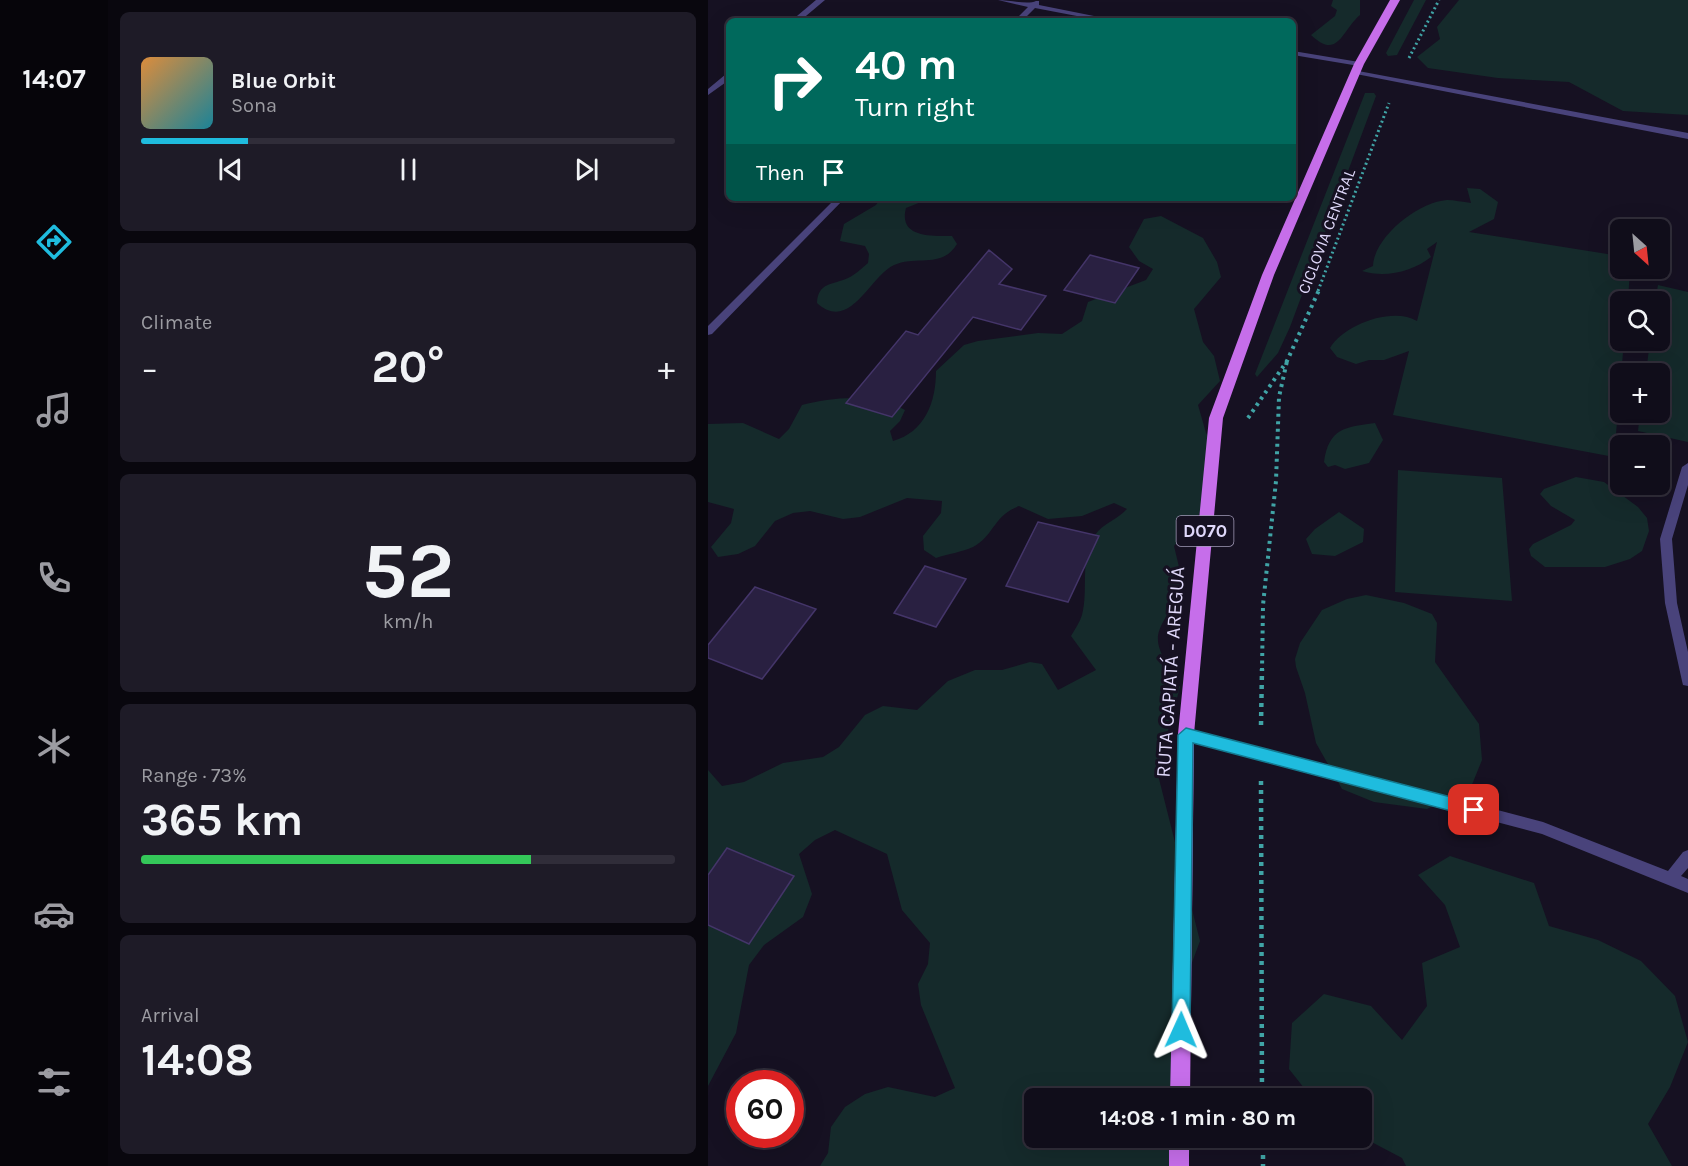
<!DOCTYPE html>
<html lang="en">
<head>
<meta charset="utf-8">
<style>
  :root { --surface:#100d1a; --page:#1e1b27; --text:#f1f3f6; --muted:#9c9ca2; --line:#302d39; --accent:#1fbcde }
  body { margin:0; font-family:Karla,sans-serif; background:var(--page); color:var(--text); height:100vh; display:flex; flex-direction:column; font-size:22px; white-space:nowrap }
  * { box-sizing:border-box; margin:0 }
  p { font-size:20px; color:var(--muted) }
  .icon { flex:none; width:33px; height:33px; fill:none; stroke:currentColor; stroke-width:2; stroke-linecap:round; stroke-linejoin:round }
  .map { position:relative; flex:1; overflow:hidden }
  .details { display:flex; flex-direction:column; gap:12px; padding:12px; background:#09070e; width:600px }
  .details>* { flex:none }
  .guide { position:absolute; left:18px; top:18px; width:570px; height:183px; border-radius:9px; box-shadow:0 6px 24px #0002,0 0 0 2px var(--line); background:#00695c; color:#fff; overflow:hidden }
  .needle { width:39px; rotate:153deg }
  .tools { position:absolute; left:902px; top:219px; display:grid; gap:12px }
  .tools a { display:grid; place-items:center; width:60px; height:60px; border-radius:9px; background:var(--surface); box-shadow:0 6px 24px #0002,0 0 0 2px var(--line); font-size:30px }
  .speed { position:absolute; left:18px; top:1070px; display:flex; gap:12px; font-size:30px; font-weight:700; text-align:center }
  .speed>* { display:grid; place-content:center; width:78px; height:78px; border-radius:50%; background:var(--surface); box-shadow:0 6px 24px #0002,0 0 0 2px var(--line); line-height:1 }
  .speed .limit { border:9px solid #d22; background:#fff; color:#111 }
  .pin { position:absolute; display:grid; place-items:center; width:51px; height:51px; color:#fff; margin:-26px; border-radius:12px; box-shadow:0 3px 9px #0006 }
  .me { position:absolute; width:66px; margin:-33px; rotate:1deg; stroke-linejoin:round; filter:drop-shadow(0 0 4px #0008) }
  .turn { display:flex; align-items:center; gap:21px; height:126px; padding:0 30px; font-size:27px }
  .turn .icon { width:78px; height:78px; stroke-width:2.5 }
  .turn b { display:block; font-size:42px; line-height:51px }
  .then { display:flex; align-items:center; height:57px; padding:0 30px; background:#0003; gap:12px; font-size:22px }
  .big { font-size:45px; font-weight:700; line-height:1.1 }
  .details .widget { flex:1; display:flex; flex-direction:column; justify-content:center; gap:9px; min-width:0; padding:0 21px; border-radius:9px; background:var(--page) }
  .details .dial { align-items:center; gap:0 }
  .dial b { font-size:78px; line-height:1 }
  .song { display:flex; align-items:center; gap:18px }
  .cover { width:72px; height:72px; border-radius:9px; background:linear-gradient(135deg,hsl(30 70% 55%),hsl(190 70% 35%)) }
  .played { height:6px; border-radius:3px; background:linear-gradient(90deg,var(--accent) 20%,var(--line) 20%) }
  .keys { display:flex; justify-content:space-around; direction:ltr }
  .heat { display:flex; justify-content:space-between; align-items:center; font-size:33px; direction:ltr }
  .charge { height:9px; border-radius:4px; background:linear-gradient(90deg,#34c759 73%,var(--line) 0) }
  .trip { position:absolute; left:316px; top:1088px; width:348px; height:60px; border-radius:9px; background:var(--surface); box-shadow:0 6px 24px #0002,0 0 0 2px var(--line); font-weight:700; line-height:60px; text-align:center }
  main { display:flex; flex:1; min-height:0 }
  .tab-bar { display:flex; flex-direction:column; width:108px; justify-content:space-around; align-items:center; background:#06050a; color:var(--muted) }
  .tab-bar .icon { width:42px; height:42px }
  .tab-bar .active { color:var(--accent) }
  .tab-bar b { font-size:27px; color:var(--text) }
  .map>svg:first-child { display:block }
  .green { fill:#152a2b }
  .building { fill:#292041; stroke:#443569; stroke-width:1.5 }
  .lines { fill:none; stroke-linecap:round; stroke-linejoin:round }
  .path-far2 { stroke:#40a4a6; stroke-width:3; stroke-dasharray:2 3; stroke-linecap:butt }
  .path-far1 { stroke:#40a4a6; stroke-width:4; stroke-dasharray:3 4.5; stroke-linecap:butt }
  .path { stroke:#40a4a6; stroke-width:4.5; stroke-dasharray:4 5; stroke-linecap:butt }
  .service { fill:#49437b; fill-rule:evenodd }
  .minor { fill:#49437b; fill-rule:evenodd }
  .primary { fill:#c66eea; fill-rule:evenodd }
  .route { fill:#1fbcde; stroke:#147a90; stroke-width:1.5 }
  .labels { text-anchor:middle; stroke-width:6; stroke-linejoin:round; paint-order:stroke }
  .far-street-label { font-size:16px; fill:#dfd8fa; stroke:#161122 }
  .shield { fill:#161122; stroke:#a39cb9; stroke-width:1.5 }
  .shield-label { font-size:18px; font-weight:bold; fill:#dfd8fa }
  .street-label { font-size:20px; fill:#dfd8fa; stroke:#161122 }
</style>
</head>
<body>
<main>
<nav class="tab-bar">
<b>14:07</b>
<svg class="icon active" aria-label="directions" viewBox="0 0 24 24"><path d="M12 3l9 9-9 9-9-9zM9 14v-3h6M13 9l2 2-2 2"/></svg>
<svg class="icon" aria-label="music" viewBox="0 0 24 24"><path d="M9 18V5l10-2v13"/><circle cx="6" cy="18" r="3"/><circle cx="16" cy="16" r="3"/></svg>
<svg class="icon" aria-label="phone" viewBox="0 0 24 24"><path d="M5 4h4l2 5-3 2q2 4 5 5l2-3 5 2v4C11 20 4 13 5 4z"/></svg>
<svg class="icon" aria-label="climate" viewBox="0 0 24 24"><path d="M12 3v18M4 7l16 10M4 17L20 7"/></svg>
<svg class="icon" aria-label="car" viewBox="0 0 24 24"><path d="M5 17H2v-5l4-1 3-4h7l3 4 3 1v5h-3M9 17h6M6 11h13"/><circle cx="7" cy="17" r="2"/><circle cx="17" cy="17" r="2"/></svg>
<svg class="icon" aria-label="filters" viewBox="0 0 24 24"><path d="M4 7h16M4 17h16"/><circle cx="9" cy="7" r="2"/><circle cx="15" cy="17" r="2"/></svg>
</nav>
<section class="details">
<div class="widget">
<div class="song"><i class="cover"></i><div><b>Blue Orbit</b><p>Sona</p></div></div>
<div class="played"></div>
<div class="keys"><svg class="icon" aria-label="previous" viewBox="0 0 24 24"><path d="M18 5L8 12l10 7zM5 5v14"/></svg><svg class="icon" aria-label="pause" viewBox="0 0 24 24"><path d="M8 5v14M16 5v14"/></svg><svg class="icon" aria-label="next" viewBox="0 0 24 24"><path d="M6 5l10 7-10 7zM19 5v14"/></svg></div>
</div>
<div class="widget"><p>Climate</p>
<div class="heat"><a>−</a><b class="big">20°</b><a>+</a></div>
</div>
<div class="widget dial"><b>52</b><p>km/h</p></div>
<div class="widget"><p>Range · 73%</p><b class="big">365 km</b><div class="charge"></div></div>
<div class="widget"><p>Arrival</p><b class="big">14:08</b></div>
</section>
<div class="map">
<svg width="980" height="1166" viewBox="0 0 980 1166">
  <rect width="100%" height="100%" fill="#161122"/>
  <path class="green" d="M625 0H652V15C634 30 630 61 603 35L627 16 629 10 623 6Z
    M706 0H718L689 55 680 56 678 53Z
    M751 0H980V115L915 111 861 82 790 78 720 68 709 57 732 39 729 27Z
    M657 93H666L668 96 582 327 570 353 549 377 547 374Z
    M759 188 772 189 790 202 786 219 761 232 912 256V268L922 269 920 301 912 302V340L916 341 906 457 685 415 701 351 676 360H661L648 364 629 357 622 348C635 325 685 306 709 321L729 242 719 249 723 257C704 272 677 278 654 271L665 266C666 237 710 202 739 200 746 200 755 202 763 203Z
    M173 198H223L198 208C190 238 224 236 244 236L249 244C234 269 209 255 186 265 161 277 142 333 109 303 110 282 125 285 140 278 147 275 154 268 160 263L161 254 157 246 132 241 136 224 168 205Z
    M453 216 495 238 509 262 513 277 486 309 495 342 506 356 512 381 490 405 498 433 511 455 505 497 466 546 476 588C444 640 440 633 472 687L449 771 492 941 467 1008 461 1042 479 1098H327V1137H483L480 1166H112L120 1153 123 1127 137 1107 157 1094 180 1087 227 1097 247 1088 213 1005 210 984 220 964 222 943 194 910 179 854 127 830 107 840 91 854 104 894 95 917 56 945 41 965 28 1033 0 1086V770L14 786 36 782 75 763 115 757 131 747 157 715 175 706 209 710 240 681 267 670H294L322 662 334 664 350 690 388 670 363 636C367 629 372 622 374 615 381 590 371 558 387 535 395 523 409 520 419 509L406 503 374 516 340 519 311 506C285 516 286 536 265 547 254 552 240 554 228 558L216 550 215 536 233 513 234 501 199 498 152 517 135 519 102 511 85 513 67 521 47 546 30 554 10 557 3 547 23 523 26 509 0 502V424L35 423 71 439 81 429 94 405C126 397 167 393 197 410L192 421 182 431 185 441C217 432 228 402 228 371L256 345 270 341 330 333 354 334 374 321 380 302 438 280 445 269 431 261 421 247 436 219Z
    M950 285 980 292V442L930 431 932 413 951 412V374L938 373 942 341 951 340V302L947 301Z
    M667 423 675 440 661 463 637 469 627 465 620 467 616 462C621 428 637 427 667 423Z
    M690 470 794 478 804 601 687 592Z
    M868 477 896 482 930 507 939 518 941 531 934 551 922 559 897 567H837L823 556 821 549 825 544 863 525 867 520 843 506 832 494 836 489Z
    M631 512 656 529 655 542 627 556 604 554 598 539 607 529Z
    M658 595 696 603 724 614 729 623 727 662 771 724 774 760 763 787 719 809 666 802 634 789 608 743 597 693 588 667 587 659 592 643 614 610 639 599Z
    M742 856 826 883 841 926 890 940 933 961 967 996 980 1042 962 1087 940 1124 964 1166H698L694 1158 654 1137V1098H604L581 1069 584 1023 616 994 663 1006 694 1040 719 1006 714 963 752 947 737 905 710 875Z"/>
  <path class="building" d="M281 250 304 269 291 284 338 296 313 330 265 317 184 417 138 403 198 331 210 335Z
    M382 255 431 268 407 303 356 290Z
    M330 522 391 536 360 602 298 586Z
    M217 566 258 579 228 627 186 613Z
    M47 587 108 609 54 679 0 658V645Z
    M19 848 86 876 41 944 0 925V875Z"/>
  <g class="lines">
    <path class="path-far2" d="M701 58 731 0
      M610 291 681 103"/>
    <path class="path-far1" d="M540 418 579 361 611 290
      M554 671 555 605 568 481 571 397 579 361"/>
    <path class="path" d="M553 725 554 669
      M553 781 554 1098
      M555 1137V1166"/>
    <path class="service" d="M108 0H117L92 21H83Z
      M18 74H21V80L0 95V89Z"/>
    <path class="minor" d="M290 0C301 0 320 5 328 1H331V5L411 21H395L327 8 314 21H306L320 7Z
      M585 51 651 62 655 64 651 66 585 55Z
      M645 70 980 133V139L648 74 644 72Z
      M128 198H137L4 334 0 335V326Z
      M980 463V485L964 539 969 603 980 652V686L975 685 974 681 957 603 952 539 974 467Z
      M478 728 835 822 960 871 975 852 980 850V868L973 876 980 879V893L834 834 478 740 473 738 471 734 473 730Z"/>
    <path class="primary" d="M682 0H692L656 64 566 275 515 418 486 734 482 1098H462L470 734 501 418 554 275 646 64Z
      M461 1137H481V1166H461Z"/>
  </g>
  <path class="route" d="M478 728 766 803 771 805 774 810 771 815 766 817 485 743 482 1030 479 1036 473 1039 467 1036 464 1030 470 735Z"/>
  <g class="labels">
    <g class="far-street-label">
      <text transform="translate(618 231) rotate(-69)" y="6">CICLOVIA CENTRAL</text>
    </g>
    <rect class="shield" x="468.5" y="516" width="57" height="30" rx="4.5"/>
    <g class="shield-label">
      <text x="497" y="537">D070</text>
    </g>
    <g class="street-label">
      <text transform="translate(462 672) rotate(-86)" y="7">RUTA CAPIATÁ - AREGUÁ</text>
    </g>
  </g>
</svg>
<div class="tools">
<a><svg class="needle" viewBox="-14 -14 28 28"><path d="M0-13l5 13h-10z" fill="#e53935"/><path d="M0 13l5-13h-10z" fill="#9c9ca2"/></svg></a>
<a><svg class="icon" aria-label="search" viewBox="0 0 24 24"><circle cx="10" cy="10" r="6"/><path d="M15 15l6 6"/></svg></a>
<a>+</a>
<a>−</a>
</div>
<div class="speed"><div class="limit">60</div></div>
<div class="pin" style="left:766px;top:810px;background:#d93025"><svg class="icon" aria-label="arrive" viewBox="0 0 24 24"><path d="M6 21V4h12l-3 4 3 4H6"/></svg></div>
<svg class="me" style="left:473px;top:1030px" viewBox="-20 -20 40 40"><path d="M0-17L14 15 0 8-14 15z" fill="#1fbcde" stroke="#fff" stroke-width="4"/></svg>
<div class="trip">14:08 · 1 min · 80 m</div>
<div class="guide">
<div class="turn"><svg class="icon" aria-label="right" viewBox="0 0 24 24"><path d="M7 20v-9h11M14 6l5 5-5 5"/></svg><div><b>40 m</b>Turn right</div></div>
<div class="then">Then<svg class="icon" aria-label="arrive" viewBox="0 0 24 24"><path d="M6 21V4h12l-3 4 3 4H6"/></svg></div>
</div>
</div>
</main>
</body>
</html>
